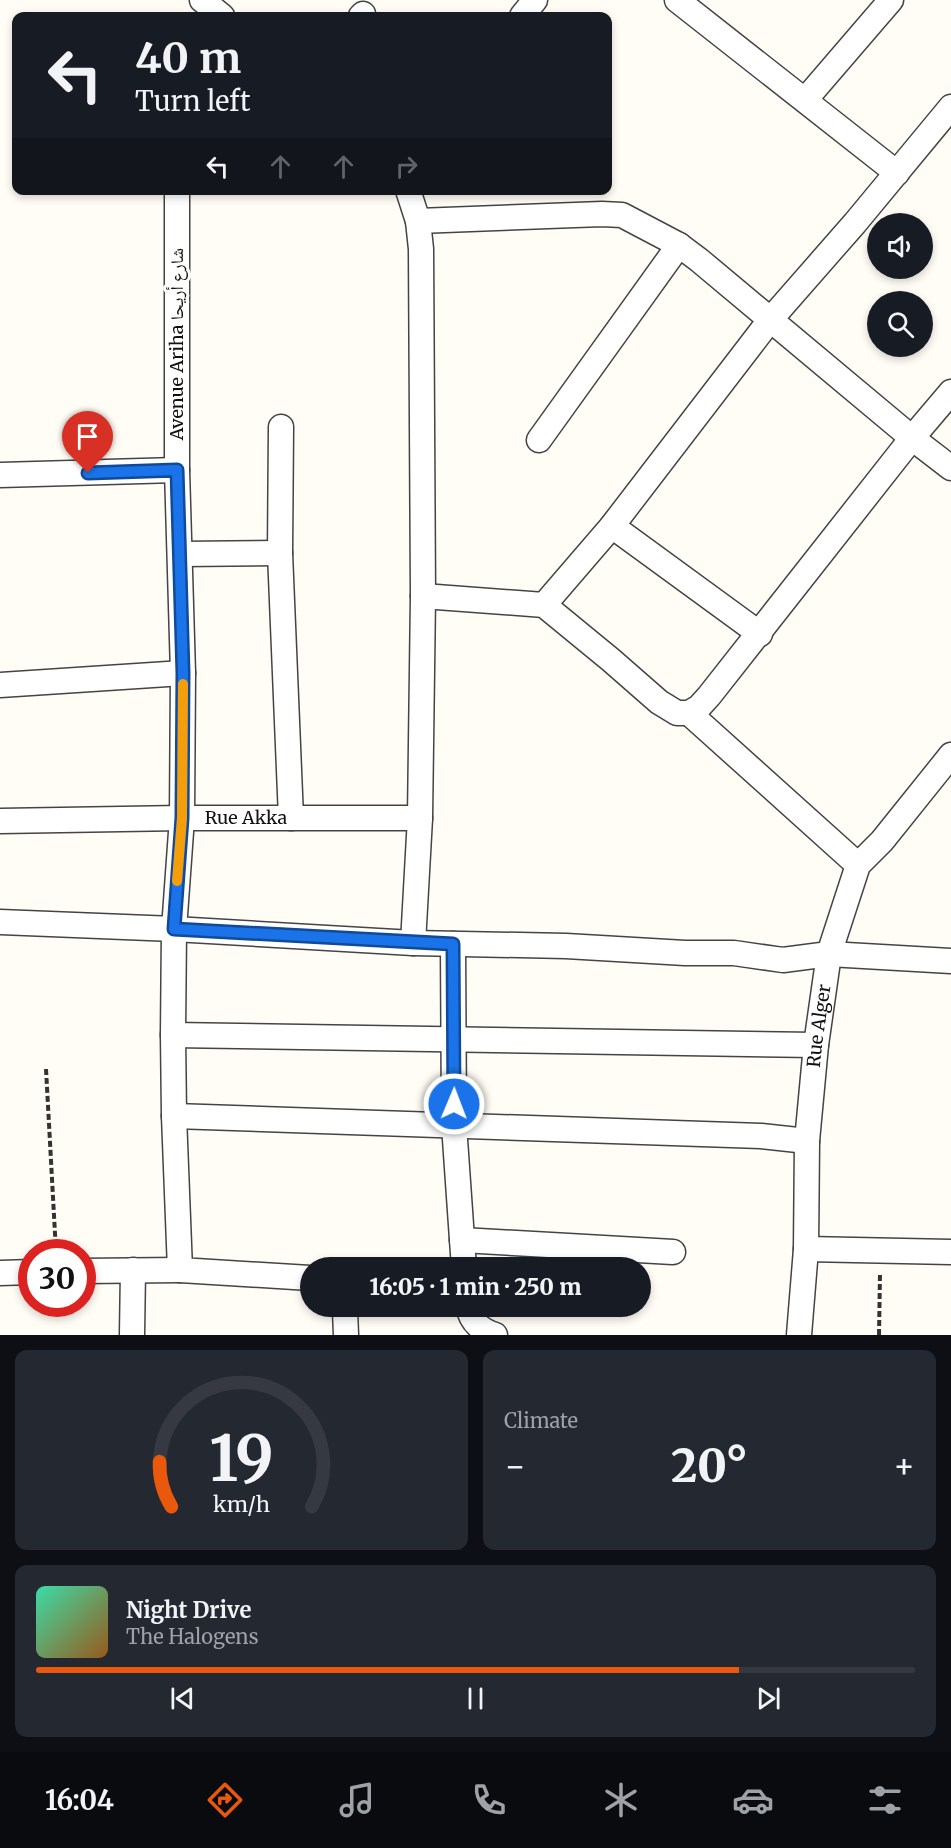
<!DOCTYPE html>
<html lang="en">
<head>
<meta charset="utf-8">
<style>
  :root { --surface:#171b24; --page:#242831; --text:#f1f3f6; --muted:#9ea1a6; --line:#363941; --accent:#ea580c }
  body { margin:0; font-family:Merriweather,"Noto Naskh Arabic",serif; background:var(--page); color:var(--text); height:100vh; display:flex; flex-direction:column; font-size:22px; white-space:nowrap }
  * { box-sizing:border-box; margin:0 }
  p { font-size:20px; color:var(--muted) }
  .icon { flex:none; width:33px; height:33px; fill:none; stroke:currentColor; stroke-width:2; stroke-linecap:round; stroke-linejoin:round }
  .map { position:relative; height:1335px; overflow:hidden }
  .details { display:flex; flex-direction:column; gap:15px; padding:15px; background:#0d0f14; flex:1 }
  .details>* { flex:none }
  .hud { position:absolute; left:12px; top:12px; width:600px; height:183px; border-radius:12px; box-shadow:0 3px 9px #0003; background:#171b24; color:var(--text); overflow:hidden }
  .controls { position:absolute; left:867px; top:213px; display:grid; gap:12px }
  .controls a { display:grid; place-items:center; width:66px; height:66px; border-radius:50%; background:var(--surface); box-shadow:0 3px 9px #0003; font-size:30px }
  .speed { position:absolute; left:18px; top:1239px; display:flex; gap:12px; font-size:30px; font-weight:700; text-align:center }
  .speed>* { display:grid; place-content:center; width:78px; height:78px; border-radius:50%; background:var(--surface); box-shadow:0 3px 9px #0003; line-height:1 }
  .speed .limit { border:9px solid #d22; background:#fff; color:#111 }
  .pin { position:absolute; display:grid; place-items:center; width:51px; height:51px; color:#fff; margin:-62px -26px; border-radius:50% 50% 50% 0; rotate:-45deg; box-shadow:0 0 6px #0007 }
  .pin .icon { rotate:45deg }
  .me { position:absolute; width:66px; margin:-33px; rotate:1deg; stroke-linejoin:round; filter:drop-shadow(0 0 4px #0008) }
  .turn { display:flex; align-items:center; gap:21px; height:126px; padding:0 24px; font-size:27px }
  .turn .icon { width:78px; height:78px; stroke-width:2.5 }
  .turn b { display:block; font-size:42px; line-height:51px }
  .lanes { display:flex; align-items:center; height:57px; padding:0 24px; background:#0003; justify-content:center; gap:30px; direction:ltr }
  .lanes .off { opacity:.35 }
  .big { font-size:45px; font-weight:800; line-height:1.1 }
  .details .card { flex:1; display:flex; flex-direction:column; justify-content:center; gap:9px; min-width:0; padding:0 21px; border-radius:12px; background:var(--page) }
  .details .dial { align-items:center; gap:0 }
  .dial svg { height:156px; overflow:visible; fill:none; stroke:var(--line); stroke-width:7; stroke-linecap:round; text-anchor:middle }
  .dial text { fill:var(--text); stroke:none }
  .song { display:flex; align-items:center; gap:18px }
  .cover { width:72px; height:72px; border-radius:9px; background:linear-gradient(135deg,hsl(160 70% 55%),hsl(30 70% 35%)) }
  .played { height:6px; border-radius:3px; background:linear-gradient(90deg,var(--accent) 80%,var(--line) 80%) }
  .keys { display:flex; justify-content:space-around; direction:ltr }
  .heat { display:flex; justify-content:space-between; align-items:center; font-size:33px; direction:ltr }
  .details .tiles { flex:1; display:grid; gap:15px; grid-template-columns:1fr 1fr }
  .card:last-child { grid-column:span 2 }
  .trip { position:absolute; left:300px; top:1257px; width:351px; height:60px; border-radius:30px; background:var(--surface); box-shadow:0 3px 9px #0003; font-weight:800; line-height:60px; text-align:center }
  .tab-bar { display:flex; height:96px; justify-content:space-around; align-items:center; background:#090b0e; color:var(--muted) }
  .tab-bar .icon { width:42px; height:42px }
  .tab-bar .current { color:var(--accent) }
  .tab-bar b { font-size:27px; color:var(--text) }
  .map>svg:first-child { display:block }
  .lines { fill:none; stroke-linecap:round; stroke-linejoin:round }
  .street-casing { stroke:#444; stroke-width:27 }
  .path { stroke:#333; stroke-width:4; stroke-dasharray:6 3; stroke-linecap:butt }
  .street { stroke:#fff; stroke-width:24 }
  .route-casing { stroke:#114b97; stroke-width:15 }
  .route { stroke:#1a73e8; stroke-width:10 }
  .slow { stroke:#f59e0b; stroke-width:10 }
  .labels { text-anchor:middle; stroke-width:6; stroke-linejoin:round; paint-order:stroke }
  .street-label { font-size:18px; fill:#111; stroke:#fff }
</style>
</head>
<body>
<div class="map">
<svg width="951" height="1335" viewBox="0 0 951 1335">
  <rect width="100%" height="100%" fill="#fffdf5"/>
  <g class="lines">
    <defs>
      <g id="street">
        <path d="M202 0 222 16"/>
        <path d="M677 0 897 173"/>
        <path d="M361 16 363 14"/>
        <path d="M522 16 535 0"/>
        <path d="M805 100 891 0"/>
        <path d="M177 190V470L183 673 182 818 174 929 173 1035 174 1116 180 1270 310 1278"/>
        <path d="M408 190 418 221 602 214 622 215 679 245 699 260 912 438 951 468"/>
        <path d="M281 427 280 553 291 818"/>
        <path d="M539 440 679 245"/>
        <path d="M0 475 177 470"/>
        <path d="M612 526 760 634"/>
        <path d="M181 554 280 553"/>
        <path d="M423 596 544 605 611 660 659 702 677 713H689L699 707 709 696 912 438 951 392"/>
        <path d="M544 605 612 526 770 320 855 223 951 107"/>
        <path d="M0 685 183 673"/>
        <path d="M689 713 858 865"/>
        <path id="s1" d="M0 821 182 818H420"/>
        <path d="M0 922 174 929 413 943 566 946 685 953H734L783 960 829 954 951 961"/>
        <path d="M413 943 420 818 423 596 421 249 418 221"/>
        <path d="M453 944 454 1125 464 1268"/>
        <path d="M173 1035 816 1045"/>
        <path d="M174 1116 761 1136 807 1141"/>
        <path d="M462 1240 673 1252"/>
        <path d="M806 1249 951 1252"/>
        <path d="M82 1271 180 1270"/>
        <path d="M0 1273 32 1272"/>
        <path d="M343 1306 345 1310 346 1335"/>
        <path d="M468 1306C471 1322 480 1330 495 1335"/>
        <path d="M132 1335 133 1270"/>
        <path id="s2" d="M799 1335 806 1249 807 1141 816 1045 829 954 858 865 882 841 951 755"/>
      </g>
    </defs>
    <use href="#street" class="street-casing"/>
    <path class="path" d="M46 1069 56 1252
      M879 1335 880 1273"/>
    <use href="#street" class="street"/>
  </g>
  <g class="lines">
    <defs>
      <path id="route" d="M88 473 177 470 183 673 182 818 174 929 453 944 454 1104"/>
    </defs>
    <use href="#route" class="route-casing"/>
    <use href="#route" class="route"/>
    <path class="slow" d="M177 881 182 818 183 684"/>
  </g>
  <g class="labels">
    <g class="street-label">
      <text transform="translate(177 344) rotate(-90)" y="6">Avenue Ariha شارع أريحا</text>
      <text dy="6" stroke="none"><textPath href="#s1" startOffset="246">Rue Akka</textPath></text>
      <text dy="6" stroke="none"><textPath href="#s2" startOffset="310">Rue Alger</textPath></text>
    </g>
  </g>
</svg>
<div class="controls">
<a><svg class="icon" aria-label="sound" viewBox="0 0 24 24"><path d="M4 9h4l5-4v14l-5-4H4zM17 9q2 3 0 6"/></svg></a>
<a><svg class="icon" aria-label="search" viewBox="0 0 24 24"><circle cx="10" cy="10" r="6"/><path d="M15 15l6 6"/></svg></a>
</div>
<div class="speed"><div class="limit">30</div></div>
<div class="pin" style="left:88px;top:473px;background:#d93025"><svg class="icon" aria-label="arrive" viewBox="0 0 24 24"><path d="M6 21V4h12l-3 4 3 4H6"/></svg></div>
<svg class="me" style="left:454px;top:1104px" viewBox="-20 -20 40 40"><circle r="17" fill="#1a73e8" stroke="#fff" stroke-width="3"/><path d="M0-11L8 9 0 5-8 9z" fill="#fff"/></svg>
<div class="trip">16:05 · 1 min · 250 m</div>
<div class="hud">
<div class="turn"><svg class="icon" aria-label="left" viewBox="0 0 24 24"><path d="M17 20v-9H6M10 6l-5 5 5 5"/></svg><div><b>40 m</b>Turn left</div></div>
<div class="lanes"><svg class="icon" aria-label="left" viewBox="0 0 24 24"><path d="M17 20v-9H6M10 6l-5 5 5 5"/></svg><svg class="icon off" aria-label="ahead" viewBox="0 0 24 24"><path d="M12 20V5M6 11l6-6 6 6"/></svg><svg class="icon off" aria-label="ahead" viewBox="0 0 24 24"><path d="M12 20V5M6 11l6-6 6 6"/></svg><svg class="icon off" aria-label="right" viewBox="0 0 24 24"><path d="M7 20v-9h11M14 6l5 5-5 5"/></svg></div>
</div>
</div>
<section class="details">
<div class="tiles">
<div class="card dial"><svg viewBox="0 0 100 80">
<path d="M14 69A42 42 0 1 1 86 69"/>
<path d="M14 69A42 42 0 0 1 8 46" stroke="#ea580c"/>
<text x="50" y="56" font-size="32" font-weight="700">19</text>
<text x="50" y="72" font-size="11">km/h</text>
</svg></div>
<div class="card"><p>Climate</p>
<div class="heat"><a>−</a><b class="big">20°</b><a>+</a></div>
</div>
<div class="card">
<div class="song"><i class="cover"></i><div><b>Night Drive</b><p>The Halogens</p></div></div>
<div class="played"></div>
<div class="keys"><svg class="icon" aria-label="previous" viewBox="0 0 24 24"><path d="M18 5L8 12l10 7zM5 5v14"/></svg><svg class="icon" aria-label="pause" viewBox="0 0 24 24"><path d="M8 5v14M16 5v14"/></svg><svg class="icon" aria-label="next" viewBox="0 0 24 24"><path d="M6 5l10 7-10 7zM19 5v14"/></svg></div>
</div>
</div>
</section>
<nav class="tab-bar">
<b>16:04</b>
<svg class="icon current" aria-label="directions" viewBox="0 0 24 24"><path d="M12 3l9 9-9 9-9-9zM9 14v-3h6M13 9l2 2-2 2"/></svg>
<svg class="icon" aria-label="music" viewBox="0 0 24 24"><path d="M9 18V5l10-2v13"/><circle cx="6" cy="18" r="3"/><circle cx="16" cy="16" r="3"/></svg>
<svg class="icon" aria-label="phone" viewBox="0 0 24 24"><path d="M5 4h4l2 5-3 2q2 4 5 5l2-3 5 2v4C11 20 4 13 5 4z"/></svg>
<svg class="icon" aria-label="climate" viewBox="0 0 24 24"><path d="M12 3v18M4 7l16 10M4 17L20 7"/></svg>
<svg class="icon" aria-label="car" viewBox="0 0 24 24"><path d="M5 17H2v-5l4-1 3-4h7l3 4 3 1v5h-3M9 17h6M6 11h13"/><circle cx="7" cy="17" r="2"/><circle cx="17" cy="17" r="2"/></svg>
<svg class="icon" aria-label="filters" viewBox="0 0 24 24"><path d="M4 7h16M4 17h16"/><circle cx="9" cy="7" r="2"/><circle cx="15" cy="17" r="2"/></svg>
</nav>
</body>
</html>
